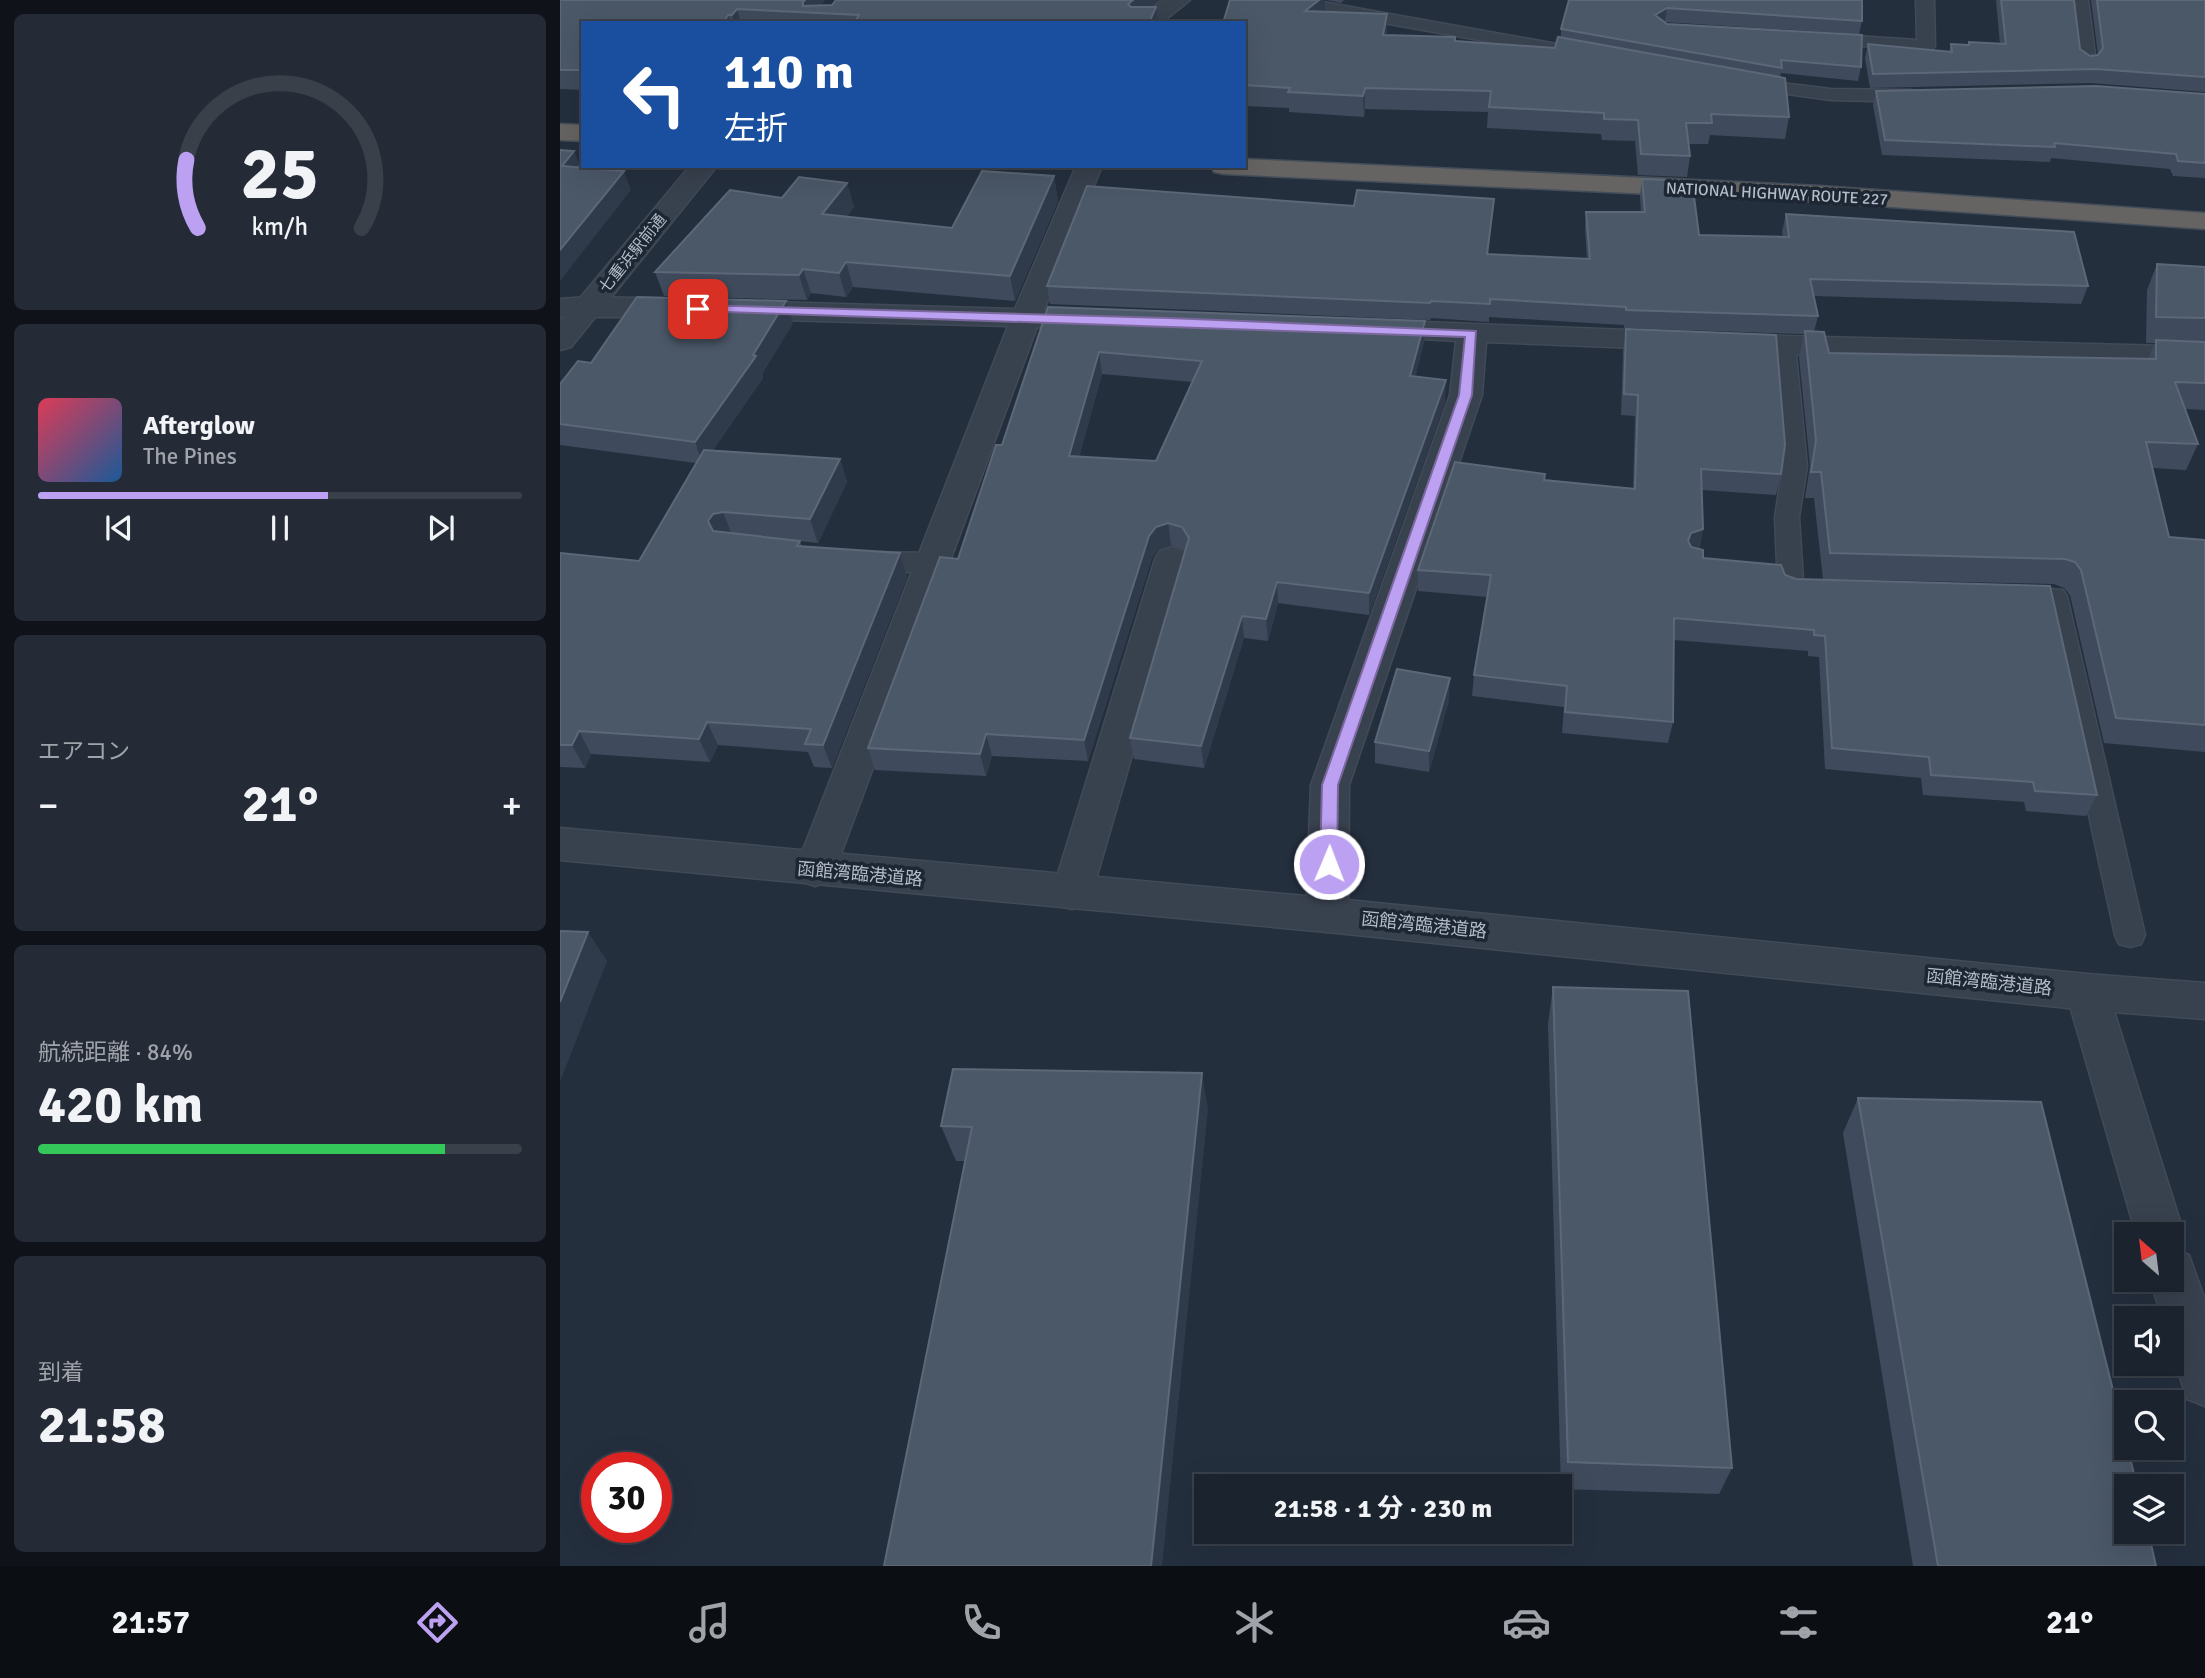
<!DOCTYPE html>
<html lang="ja">
<head>
<meta charset="utf-8">
<style>
  :root { --surface:#1b232e; --page:#242b36; --text:#f1f3f6; --muted:#a0a4aa; --line:#39404a; --accent:#bca0f2 }
  body { margin:0; font-family:Signika,"Noto Sans JP",sans-serif; background:var(--page); color:var(--text); height:100vh; display:flex; flex-direction:column; font-size:26px; white-space:nowrap }
  * { box-sizing:border-box; margin:0 }
  p { font-size:23px; color:var(--muted) }
  .icon { flex:none; width:38px; height:38px; fill:none; stroke:currentColor; stroke-width:2; stroke-linecap:round; stroke-linejoin:round }
  .map { position:relative; flex:1; overflow:hidden }
  .side { display:flex; flex-direction:column; gap:14px; padding:14px; background:#0f1319; width:560px }
  .side>* { flex:none }
  .top-card { position:absolute; left:21px; top:21px; width:665px; height:147px; border-radius:0px; box-shadow:0 7px 28px #0002,0 0 0 2px var(--line); background:#1a4fa0; color:#fff; overflow:hidden }
  .needle { width:46px; rotate:332deg }
  .controls { position:absolute; left:1554px; top:1222px; display:grid; gap:14px }
  .controls a { display:grid; place-items:center; width:70px; height:70px; border-radius:0px; background:var(--surface); box-shadow:0 7px 28px #0002,0 0 0 2px var(--line); font-size:35px }
  .speed { position:absolute; left:21px; top:1452px; display:flex; gap:14px; font-size:35px; font-weight:700; text-align:center }
  .speed>* { display:grid; place-content:center; width:91px; height:91px; border-radius:50%; background:var(--surface); box-shadow:0 7px 28px #0002,0 0 0 2px var(--line); line-height:1 }
  .speed .limit { border:10px solid #d22; background:#fff; color:#111 }
  .pin { position:absolute; display:grid; place-items:center; width:60px; height:60px; color:#fff; margin:-30px; border-radius:14px; box-shadow:0 4px 10px #0006 }
  .me { position:absolute; width:77px; margin:-38px; rotate:1deg; stroke-linejoin:round; filter:drop-shadow(0 0 5px #0008) }
  .turn { display:flex; align-items:center; gap:24px; height:147px; padding:0 28px; font-size:32px }
  .turn .icon { width:91px; height:91px; stroke-width:2.5 }
  .turn b { display:block; font-size:49px; line-height:60px }
  .big { font-size:52px; font-weight:700; line-height:1.1 }
  .side .widget { flex:1; display:flex; flex-direction:column; justify-content:center; gap:10px; min-width:0; padding:0 24px; border-radius:10px; background:var(--page) }
  .side .dial { align-items:center; gap:0 }
  .dial svg { height:182px; overflow:visible; fill:none; stroke:var(--line); stroke-width:7; stroke-linecap:round; text-anchor:middle }
  .dial text { fill:var(--text); stroke:none }
  .song { display:flex; align-items:center; gap:21px }
  .cover { width:84px; height:84px; border-radius:10px; background:linear-gradient(135deg,hsl(350 70% 55%),hsl(210 70% 35%)) }
  .played { height:7px; border-radius:4px; background:linear-gradient(90deg,var(--accent) 60%,var(--line) 60%) }
  .keys { display:flex; justify-content:space-around; direction:ltr }
  .heat { display:flex; justify-content:space-between; align-items:center; font-size:38px; direction:ltr }
  .charge { height:10px; border-radius:5px; background:linear-gradient(90deg,#34c759 84%,var(--line) 0) }
  .trip { position:absolute; left:634px; top:1474px; width:378px; height:70px; border-radius:0px; background:var(--surface); box-shadow:0 7px 28px #0002,0 0 0 2px var(--line); font-weight:700; line-height:70px; text-align:center }
  .dock { display:flex; height:112px; justify-content:space-around; align-items:center; background:#0b0e12; color:var(--muted) }
  .dock .icon { width:49px; height:49px }
  .dock .on { color:var(--accent) }
  .dock b { font-size:32px; color:var(--text) }
  main { display:flex; flex:1; min-height:0 }
  .map>svg:first-child { display:block }
  .lines { fill:none; stroke-linecap:round; stroke-linejoin:round }
  .service-casing { stroke:#414a57; stroke-width:3 }
  .minor-casing { stroke:#414a57; stroke-width:3 }
  .tertiary-casing { stroke:#414a57; stroke-width:3 }
  .trunk-casing { stroke:#434c59; stroke-width:3 }
  .service { fill:#38414e; fill-rule:evenodd }
  .minor { fill:#38414e; fill-rule:evenodd }
  .tertiary { fill:#38414e; fill-rule:evenodd }
  .trunk { fill:#656462; fill-rule:evenodd }
  .wall { fill:#3f4b5c; fill-rule:evenodd }
  .shaded-wall { fill:#2f3b4b }
  .building { fill:#4b5868; stroke:#5c6777; stroke-width:2; fill-rule:evenodd }
  .route { fill:#bca0f2; stroke:#7a689d; stroke-width:2 }
  .labels { text-anchor:middle; stroke-width:7; stroke-linejoin:round; paint-order:stroke }
  .far-street-label { font-size:16px; fill:#b4bcc9; stroke:#1d2633 }
  .street-label { font-size:18px; fill:#b4bcc9; stroke:#1d2633 }
</style>
</head>
<body>
<main>
<section class="side">
<div class="widget dial"><svg viewBox="0 0 100 80">
<path d="M14 69A42 42 0 1 1 86 69"/>
<path d="M14 69A42 42 0 0 1 9 39" stroke="#bca0f2"/>
<text x="50" y="56" font-size="32" font-weight="700">25</text>
<text x="50" y="72" font-size="11">km/h</text>
</svg></div>
<div class="widget">
<div class="song"><i class="cover"></i><div><b>Afterglow</b><p>The Pines</p></div></div>
<div class="played"></div>
<div class="keys"><svg class="icon" aria-label="previous" viewBox="0 0 24 24"><path d="M18 5L8 12l10 7zM5 5v14"/></svg><svg class="icon" aria-label="pause" viewBox="0 0 24 24"><path d="M8 5v14M16 5v14"/></svg><svg class="icon" aria-label="next" viewBox="0 0 24 24"><path d="M6 5l10 7-10 7zM19 5v14"/></svg></div>
</div>
<div class="widget"><p>エアコン</p>
<div class="heat"><a>−</a><b class="big">21°</b><a>+</a></div>
</div>
<div class="widget"><p>航続距離 · 84%</p><b class="big">420 km</b><div class="charge"></div></div>
<div class="widget"><p>到着</p><b class="big">21:58</b></div>
</section>
<div class="map">
<svg width="1645" height="1566" viewBox="0 0 1645 1566">
  <rect width="100%" height="100%" fill="#242f3e"/>
  <g class="lines">
    <defs>
      <path id="service" d="M714 0H752L1030 50 1039 55 1030 60 723 5Z
        M1356 0H1374L1375 46 1372 50 1265 44 1256 39 1265 34 1357 40Z
        M1510 0H1528L1536 63 1533 67 1527 68 1518 63Z
        M1190 79 1271 89 1352 90 1361 96 1352 102 1271 100 1184 88 1181 84Z
        M1224 338 1232 340 1235 345 1247 466 1239 517 1243 581 1265 584 1269 590 1265 596C1251 600 1236 599 1222 595L1218 589 1215 517 1223 466 1213 345 1216 340Z
        M307 552 373 553 382 556 385 562 382 568C357 575 323 573 298 566L295 560 298 554Z
        M1454 586 1503 590 1507 596 1585 935 1581 944 1570 947 1559 944 1555 935 1483 605 1445 601 1441 595 1445 589Z"/>
      <path id="minor" d="M516 166H542L484 310 548 314 553 320 548 326 538 329 477 327 275 870 269 881 255 886 241 881 235 870 448 326 178 319 168 316 163 310 168 304 178 301 455 309Z
        M29 297 121 299 131 302 136 308 131 314 121 317H0V299Z
        M811 320 1224 336 1645 347V365L1224 354 926 342 922 395 789 785 788 915 782 927 767 932 752 927 746 915 751 785 890 395 896 341 800 335 796 329 800 323Z
        M612 547 624 551 629 559 532 893 526 905 512 909 498 905 492 893 595 559 600 551Z
        M1527 974 1542 979 1548 992 1624 1234 1616 1250 1629 1255 1645 1300V1406L1627 1399 1612 1352V1318H1602L1590 1279H1612V1234H1576L1506 992 1512 979Z"/>
      <path id="tertiary" d="M602 0H630L601 23H573Z
        M130 166H157L11 347 0 350V322Z
        M0 828 767 898 1527 974 1645 983V1019L1527 1010 767 932 0 860Z"/>
      <path id="trunk" d="M0 124 23 125V141L0 140Z
        M684 159 1260 186 1645 213V229L1260 202 663 174 654 172 650 166H684Z"/>
    </defs>
    <use href="#service" class="service-casing"/>
    <use href="#minor" class="minor-casing"/>
    <use href="#tertiary" class="tertiary-casing"/>
    <use href="#trunk" class="trunk-casing"/>
    <use href="#service" class="service"/>
    <use href="#minor" class="minor"/>
    <use href="#tertiary" class="tertiary"/>
    <use href="#trunk" class="trunk"/>
  </g>
  <path class="wall" d="M0 0 260 6 272 5 276 0H598L590 7 598 23H23V90L0 89Z
    M767 0H784L781 3Z
    M1009 0 1302 21 1299 34 1104 22 1107 24 1301 67 1298 81 1221 73 1220 77 1229 117 1225 139 1150 135 1148 144H1128L1130 156 1127 177 1078 175 1075 141 1042 140 1041 134 927 128 928 112 805 109 804 117 729 112V108L684 106V23L765 11 827 35 995 48 1001 37V29Z
    M1436 0H1514L1520 49 1530 56 1538 55 1531 0H1645V92L1531 83 1310 88 1305 58 1308 44 1389 52 1391 44 1408 45 1409 42 1440 44Z
    M1316 91 1645 94V178L1613 176 1610 169 1491 158 1490 162 1322 155 1313 105Z
    M494 176 498 201 455 301 293 287 286 297 251 293 247 300 104 296 95 272 222 198 287 183 294 207 286 217 392 228Z
    M1082 179 1139 235 1223 237 1222 232 1226 214 1528 286 1521 304 1254 296 1258 316 1254 332 1269 353 1588 359 1595 343H1586L1587 290 1597 264 1645 267V410L1625 409 1638 444 1626 470 1593 468 1609 537 1645 540V752L1544 743 1510 595 1504 588 1494 584 1263 579 1254 498H1245L1250 466 1239 357 1244 334 1064 328V325L929 317V322L871 318 870 320 490 304 487 286 794 206 934 199 928 254 1027 259 1025 229 1026 212H1081L1080 196Z
    M488 307 864 342 855 377 885 402 809 615 718 603 708 641 684 638 644 768 574 759 570 738 625 550 611 545 599 549 592 558 528 761 432 756 426 776 315 770 308 748 398 559 442 445ZM542 374 633 382 596 461 519 457Z
    M233 323 202 374 203 378 153 450 280 459 287 482 258 543 240 541 242 547 340 553 347 577 272 768 254 767 248 752 158 745 150 762 31 754 25 768 0 767V553L79 561 136 463 0 445V384L31 363Z
    M1066 329 1221 474 1216 495 1142 490 1143 529 1139 549 1143 558 1225 575 1537 795 1526 816 1466 811 1464 802 1363 795 1361 778 1265 769 1259 657 1248 656V651L1114 640 1113 722 1108 743 1002 733 1004 707 912 696 914 675 928 597 858 591V570L984 480 1073 488 1075 416 1061 415 1063 350Z
    M889 700 869 772 815 763V742Z
    M993 987 1172 1468 1159 1494 1001 1489 988 1024Z
    M1298 1098 1596 1566H1353L1283 1133Z
    M648 1109 405 1161H396L381 1126Z"/>
  <path class="shaded-wall" d="M245 0H265L255 13 243 6V2Z
    M573 0H598L570 23 568 4Z
    M759 0H765V15L745 11Z
    M596 7 598 23H589Z
    M1107 8 1105 21 1094 28 1095 15Z
    M177 9 181 23H174L172 15Z
    M827 14V34L823 56V35Z
    M168 15 171 23H163Z
    M805 88V109L804 117 803 96Z
    M14 151 22 171 2 166Z
    M64 171 71 190 0 281V250Z
    M494 176 498 201 455 301 450 276Z
    M287 183 294 207 269 239 262 214Z
    M934 199 933 216 926 272 927 254Z
    M286 262 293 287 286 297 279 273Z
    M243 269 251 293 247 300 239 275Z
    M226 301 233 323 202 374 203 378 143 464 135 442 193 355Z
    M865 321 864 342 850 398V376Z
    M539 352 542 374 513 478 509 456Z
    M886 380 885 402 809 615V593Z
    M280 459 287 482 258 543 250 519Z
    M163 512 172 535 158 545 148 521 153 514Z
    M608 523 611 545 599 549 592 558 528 761 524 740 589 536 596 527Z
    M1143 529 1138 550 1127 554 1128 541 1131 533Z
    M340 553 347 577 272 768 263 745Z
    M717 582 718 603 708 641 706 619Z
    M682 616 684 638 644 768 641 746Z
    M890 678 889 700 869 772V751Z
    M147 722 158 745 150 762 139 739Z
    M19 731 31 754 25 768 12 745Z
    M426 734 432 756 426 776 420 754Z
    M28 932 47 961 0 1082V1002Z
    M642 1073 648 1109 602 1566H591Z"/>
  <path class="building" d="M0 0H245L243 2V6L272 5 276 0H573L568 4 571 7H596L589 23H294L299 15 177 9 172 15H168L163 23H23V70H0Z
    M670 0H759L745 11 827 14 823 35 895 37V41L995 48 998 37 1225 78 1229 117 1151 114 1152 123H1126L1130 156 1081 154 1078 120 1044 119V113L929 107 931 91 805 88 803 96 728 92 730 88 684 85V23H663Z
    M1009 0H1302V21L1107 8 1095 15 1107 24 1302 35 1301 67 1221 60 1222 68 1001 29Z
    M1441 0H1514L1520 49 1530 56 1538 55 1543 48 1537 0H1645V77L1536 69 1313 74 1308 44 1392 52 1391 44 1409 45V42L1446 44Z
    M1536 86 1645 94V163L1618 161 1616 154 1494 143 1495 147 1325 140 1316 91Z
    M0 150 14 151 2 166 64 171 0 250Z
    M422 171 494 176 450 276 286 262 279 273 243 269 239 275 95 272 170 190 222 198 239 177 287 183 262 214 392 228Z
    M1082 179 1132 181 1139 235 1229 237 1226 214 1514 232 1528 286 1250 279 1258 316 1066 310V307L930 299V304L871 301 870 303 487 286 527 186 794 206 797 190 934 199 927 254 1030 259 1026 212H1085Z
    M1597 264 1645 267V318L1596 317Z
    M77 297 226 301 193 355 196 356 135 442 0 424V384L18 361 31 363Z
    M488 307 865 321 850 376 886 380 809 593 717 582 706 619 682 616 641 746 570 738 629 538 622 527 608 523 596 527 589 536 524 740 426 734 420 754 308 748 380 557 398 559 436 445H442ZM539 352 642 361 596 461 509 456Z
    M1066 329 1216 335 1225 445 1221 474 1141 469 1143 529 1131 533 1128 541 1131 547 1143 550V558L1221 565 1225 575 1236 579 1490 586 1537 795 1475 791 1473 782 1371 775 1369 757 1272 748 1265 636 1254 635V630L1114 618 1113 722 1005 712 1007 686 914 675 931 575 858 570 895 462 985 474 984 480 1075 489 1078 395 1064 394Z
    M1245 331 1264 332 1269 353 1596 359V340L1645 342V383L1615 382 1638 444 1586 442 1609 537 1645 540V725L1556 718 1521 570 1515 562 1505 559 1270 553 1261 472H1251L1256 440Z
    M144 450 280 459 250 519 163 512 153 514 148 521 153 531 240 541 237 546 340 553 263 745 245 744 251 729 147 722 139 739 19 731 12 745H0V553L79 561Z
    M837 669 890 678 869 751 815 742Z
    M0 931 28 932 0 1002Z
    M993 987 1128 991 1172 1468 1008 1462Z
    M393 1069 642 1073 591 1566H324L412 1127 381 1126Z
    M1298 1098 1481 1102 1577 1486H1566V1531H1588L1596 1566H1378Z"/>
  <path class="route" d="M138 305 609 318 916 331 912 395 778 785 777 864 774 869H763L760 864 762 785 899 395 905 337 134 311 132 309Z"/>
  <g class="labels">
    <g class="far-street-label">
      <text transform="translate(1217 193) rotate(3)" y="6">NATIONAL HIGHWAY ROUTE 227</text>
      <text transform="translate(72 253) rotate(-51)" y="6">七重浜駅前通</text>
    </g>
    <g class="street-label">
      <text transform="translate(300 874) rotate(5)" y="6">函館湾臨港道路</text>
      <text transform="translate(864 925) rotate(6)" y="6">函館湾臨港道路</text>
      <text transform="translate(1429 982) rotate(6)" y="6">函館湾臨港道路</text>
    </g>
  </g>
</svg>
<div class="controls">
<a><svg class="needle" viewBox="-14 -14 28 28"><path d="M0-13l5 13h-10z" fill="#e53935"/><path d="M0 13l5-13h-10z" fill="#a0a4aa"/></svg></a>
<a><svg class="icon" aria-label="sound" viewBox="0 0 24 24"><path d="M4 9h4l5-4v14l-5-4H4zM17 9q2 3 0 6"/></svg></a>
<a><svg class="icon" aria-label="search" viewBox="0 0 24 24"><circle cx="10" cy="10" r="6"/><path d="M15 15l6 6"/></svg></a>
<a><svg class="icon" aria-label="layers" viewBox="0 0 24 24"><path d="M12 4l9 5-9 5-9-5zM3 14l9 5 9-5"/></svg></a>
</div>
<div class="speed"><div class="limit">30</div></div>
<div class="pin" style="left:138px;top:309px;background:#d93025"><svg class="icon" aria-label="arrive" viewBox="0 0 24 24"><path d="M6 21V4h12l-3 4 3 4H6"/></svg></div>
<svg class="me" style="left:769px;top:864px" viewBox="-20 -20 40 40"><circle r="17" fill="#bca0f2" stroke="#fff" stroke-width="3"/><path d="M0-11L8 9 0 5-8 9z" fill="#fff"/></svg>
<div class="trip">21:58 · 1 分 · 230 m</div>
<div class="top-card">
<div class="turn"><svg class="icon" aria-label="left" viewBox="0 0 24 24"><path d="M17 20v-9H6M10 6l-5 5 5 5"/></svg><div><b>110 m</b>左折</div></div>
</div>
</div>
</main>
<nav class="dock">
<b>21:57</b>
<svg class="icon on" aria-label="directions" viewBox="0 0 24 24"><path d="M12 3l9 9-9 9-9-9zM9 14v-3h6M13 9l2 2-2 2"/></svg>
<svg class="icon" aria-label="music" viewBox="0 0 24 24"><path d="M9 18V5l10-2v13"/><circle cx="6" cy="18" r="3"/><circle cx="16" cy="16" r="3"/></svg>
<svg class="icon" aria-label="phone" viewBox="0 0 24 24"><path d="M5 4h4l2 5-3 2q2 4 5 5l2-3 5 2v4C11 20 4 13 5 4z"/></svg>
<svg class="icon" aria-label="climate" viewBox="0 0 24 24"><path d="M12 3v18M4 7l16 10M4 17L20 7"/></svg>
<svg class="icon" aria-label="car" viewBox="0 0 24 24"><path d="M5 17H2v-5l4-1 3-4h7l3 4 3 1v5h-3M9 17h6M6 11h13"/><circle cx="7" cy="17" r="2"/><circle cx="17" cy="17" r="2"/></svg>
<svg class="icon" aria-label="filters" viewBox="0 0 24 24"><path d="M4 7h16M4 17h16"/><circle cx="9" cy="7" r="2"/><circle cx="15" cy="17" r="2"/></svg>
<b>21°</b>
</nav>
</body>
</html>
